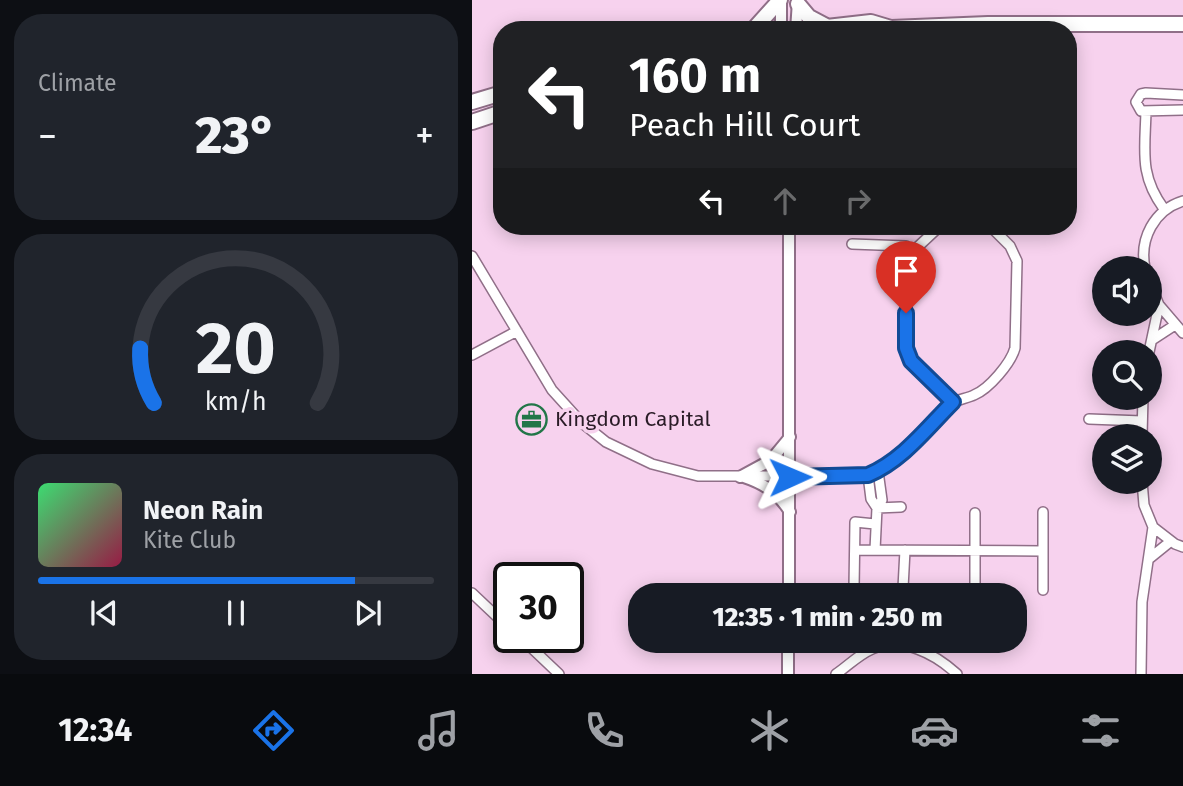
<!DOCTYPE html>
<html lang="en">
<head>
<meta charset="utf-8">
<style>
  :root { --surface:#171b24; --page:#20242c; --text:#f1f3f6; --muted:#9ea1a6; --line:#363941; --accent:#1a73e8 }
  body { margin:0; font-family:"Fira Sans",sans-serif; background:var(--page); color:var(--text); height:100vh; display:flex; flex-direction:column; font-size:26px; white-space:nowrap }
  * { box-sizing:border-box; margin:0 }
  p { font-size:23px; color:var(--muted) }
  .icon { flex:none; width:38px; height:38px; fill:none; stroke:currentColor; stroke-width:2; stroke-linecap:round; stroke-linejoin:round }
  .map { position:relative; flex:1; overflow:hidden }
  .details { display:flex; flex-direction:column; gap:14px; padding:14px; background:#0d0f14; width:472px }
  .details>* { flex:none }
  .top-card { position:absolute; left:21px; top:21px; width:584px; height:214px; border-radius:28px; box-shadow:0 4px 18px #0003; background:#202124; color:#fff; overflow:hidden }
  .tools { position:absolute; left:620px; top:256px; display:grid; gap:14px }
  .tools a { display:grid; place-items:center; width:70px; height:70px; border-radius:50%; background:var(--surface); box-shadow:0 4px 18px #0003; font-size:35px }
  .speed { position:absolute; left:21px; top:562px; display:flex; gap:14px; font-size:35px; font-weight:700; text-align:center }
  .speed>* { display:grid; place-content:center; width:91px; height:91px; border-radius:50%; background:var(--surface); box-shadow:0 4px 18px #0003; line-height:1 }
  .speed .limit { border:4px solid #111; border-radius:10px; background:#fff; color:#111 }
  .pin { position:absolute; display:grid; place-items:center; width:60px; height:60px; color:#fff; margin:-72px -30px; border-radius:50% 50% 50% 0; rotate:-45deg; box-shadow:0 0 7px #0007 }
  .pin .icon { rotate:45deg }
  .me { position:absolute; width:77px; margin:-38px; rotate:89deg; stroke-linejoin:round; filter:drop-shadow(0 0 5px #0008) }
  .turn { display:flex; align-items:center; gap:24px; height:147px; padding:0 21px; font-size:32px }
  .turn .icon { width:91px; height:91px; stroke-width:2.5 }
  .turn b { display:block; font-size:49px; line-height:60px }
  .lanes { display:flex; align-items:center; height:66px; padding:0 21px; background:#0003; justify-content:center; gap:35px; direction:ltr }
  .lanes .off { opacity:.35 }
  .big { font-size:52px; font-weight:800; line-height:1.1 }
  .details .widget { flex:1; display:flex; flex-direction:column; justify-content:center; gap:10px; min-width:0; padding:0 24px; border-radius:28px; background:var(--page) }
  .details .dial { align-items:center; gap:0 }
  .dial svg { height:182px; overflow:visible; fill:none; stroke:var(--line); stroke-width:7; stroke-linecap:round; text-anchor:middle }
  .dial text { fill:var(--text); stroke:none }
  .song { display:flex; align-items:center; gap:21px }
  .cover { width:84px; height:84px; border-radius:10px; background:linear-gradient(135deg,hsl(140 70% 55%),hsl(340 70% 35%)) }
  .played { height:7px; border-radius:4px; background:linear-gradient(90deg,var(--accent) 80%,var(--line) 80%) }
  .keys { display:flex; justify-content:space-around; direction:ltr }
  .heat { display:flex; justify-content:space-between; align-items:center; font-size:38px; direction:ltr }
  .trip { position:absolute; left:156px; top:583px; width:399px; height:70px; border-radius:28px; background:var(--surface); box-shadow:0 4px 18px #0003; font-weight:800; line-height:70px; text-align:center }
  .tab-bar { display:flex; height:112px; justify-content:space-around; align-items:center; background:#090b0e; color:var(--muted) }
  .tab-bar .icon { width:49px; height:49px }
  .tab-bar .on { color:var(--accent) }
  .tab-bar b { font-size:32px; color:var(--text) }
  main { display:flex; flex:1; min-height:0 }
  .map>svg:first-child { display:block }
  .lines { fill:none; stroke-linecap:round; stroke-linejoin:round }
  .minor-casing { stroke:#906f88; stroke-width:12 }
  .tertiary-casing { stroke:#906f88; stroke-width:14 }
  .primary-casing { stroke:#906f88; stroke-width:18 }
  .minor { stroke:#fff; stroke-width:9 }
  .tertiary { stroke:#fff; stroke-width:10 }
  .primary { stroke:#fff; stroke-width:14 }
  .route-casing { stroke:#114b97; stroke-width:18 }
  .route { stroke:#1a73e8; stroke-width:12 }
  .labels { text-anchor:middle; stroke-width:7; stroke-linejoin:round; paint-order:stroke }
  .poi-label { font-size:21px; fill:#2a1c27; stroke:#f7d2ee; text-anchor:start }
</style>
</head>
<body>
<main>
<section class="details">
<div class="widget"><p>Climate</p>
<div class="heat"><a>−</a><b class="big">23°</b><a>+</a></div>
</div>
<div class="widget dial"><svg viewBox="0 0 100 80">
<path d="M14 69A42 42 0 1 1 86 69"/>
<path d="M14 69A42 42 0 0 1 8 45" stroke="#1a73e8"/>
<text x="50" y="56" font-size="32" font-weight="700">20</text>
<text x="50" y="72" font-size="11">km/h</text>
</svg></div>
<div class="widget">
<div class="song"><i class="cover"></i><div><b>Neon Rain</b><p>Kite Club</p></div></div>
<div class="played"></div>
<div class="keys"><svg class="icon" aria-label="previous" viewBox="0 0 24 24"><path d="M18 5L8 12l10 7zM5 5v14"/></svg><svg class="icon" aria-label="pause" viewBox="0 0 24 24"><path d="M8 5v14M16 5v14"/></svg><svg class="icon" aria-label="next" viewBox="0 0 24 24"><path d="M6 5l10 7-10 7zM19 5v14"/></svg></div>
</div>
</section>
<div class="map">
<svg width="711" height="674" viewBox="0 0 711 674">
  <rect width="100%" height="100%" fill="#f7d2ee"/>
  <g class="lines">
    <defs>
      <path id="minor" d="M711 95 674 93 669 94 664 102 669 111 711 110
        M674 111C673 151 667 175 692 209
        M468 226 436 256 434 348 439 361 481 402
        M380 244 434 246 440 252
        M0 256 80 390 109 422 134 442 180 464 226 476H375C421 473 433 451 462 421 468 415 475 406 482 402 488 399 496 398 502 395 517 389 539 363 543 348L545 261 538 246 518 226
        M673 268C667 239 682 210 711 201
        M687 305 711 333
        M680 340 703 325
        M677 352 687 305 677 281
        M0 355 45 331
        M617 419 670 421
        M670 436 671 397
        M396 475 399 499 405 508
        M405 508 429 507
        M681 527 703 544 711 547
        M383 550 570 551
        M403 550 405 508 410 500 406 471
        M678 558 699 541
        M382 588 383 522 403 524
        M431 588 433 550
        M503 589V513
        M571 590V512
        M0 593 37 628
        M48 637 87 674
        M364 674C376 666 386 655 400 649 430 636 463 654 485 674
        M669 674 670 602 681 527 672 505 670 481"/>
      <path id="tertiary" d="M309 30V0
        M324 30 326 1
        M268 477 299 460 318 437
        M272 477C293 484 306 493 318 512
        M317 595V226
        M316 674V640"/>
      <path id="primary" d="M326 4 337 17 354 26
        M281 30 308 0
        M328 30 399 22 419 28 516 24H711
        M0 102 30 93
        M0 122 30 112"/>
    </defs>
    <use href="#minor" class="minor-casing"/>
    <use href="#tertiary" class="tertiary-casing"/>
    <use href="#primary" class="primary-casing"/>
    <use href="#minor" class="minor"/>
    <use href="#tertiary" class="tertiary"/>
    <use href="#primary" class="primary"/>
  </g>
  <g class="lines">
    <defs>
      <path id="route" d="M318 477 396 475C431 460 454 429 481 402L439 361 434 348V313"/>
    </defs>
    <use href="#route" class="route-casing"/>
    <use href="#route" class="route"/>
  </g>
  <defs>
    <symbol id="office-ring" viewBox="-11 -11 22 22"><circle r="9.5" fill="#f7d2ee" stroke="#227648" stroke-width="1.5"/><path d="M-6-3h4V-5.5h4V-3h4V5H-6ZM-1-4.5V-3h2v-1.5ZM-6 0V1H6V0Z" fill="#227648"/></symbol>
  </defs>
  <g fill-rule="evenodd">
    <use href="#office-ring" x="42" y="402" width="35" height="35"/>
  </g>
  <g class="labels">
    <g class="poi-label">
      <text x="83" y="426">Kingdom Capital</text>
    </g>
  </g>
</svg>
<div class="tools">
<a><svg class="icon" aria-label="sound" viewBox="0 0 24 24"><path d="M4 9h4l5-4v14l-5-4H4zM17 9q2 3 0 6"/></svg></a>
<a><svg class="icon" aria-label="search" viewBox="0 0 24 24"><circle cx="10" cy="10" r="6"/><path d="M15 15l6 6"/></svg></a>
<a><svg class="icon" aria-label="layers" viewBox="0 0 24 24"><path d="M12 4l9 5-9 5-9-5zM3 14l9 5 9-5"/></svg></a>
</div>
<div class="speed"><div class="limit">30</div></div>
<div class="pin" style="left:434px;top:313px;background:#d93025"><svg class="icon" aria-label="arrive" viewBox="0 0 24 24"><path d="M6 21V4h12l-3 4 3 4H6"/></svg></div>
<svg class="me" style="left:318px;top:477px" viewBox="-20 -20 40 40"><path d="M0-17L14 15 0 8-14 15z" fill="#1a73e8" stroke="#fff" stroke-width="4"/></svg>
<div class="trip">12:35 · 1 min · 250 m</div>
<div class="top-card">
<div class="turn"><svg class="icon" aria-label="left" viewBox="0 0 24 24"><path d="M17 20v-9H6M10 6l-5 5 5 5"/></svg><div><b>160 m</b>Peach Hill Court</div></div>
<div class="lanes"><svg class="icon" aria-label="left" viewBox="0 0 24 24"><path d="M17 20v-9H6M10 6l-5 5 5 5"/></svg><svg class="icon off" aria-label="ahead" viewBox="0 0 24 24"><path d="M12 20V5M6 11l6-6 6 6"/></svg><svg class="icon off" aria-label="right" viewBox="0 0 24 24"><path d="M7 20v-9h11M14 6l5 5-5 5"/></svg></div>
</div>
</div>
</main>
<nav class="tab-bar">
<b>12:34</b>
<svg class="icon on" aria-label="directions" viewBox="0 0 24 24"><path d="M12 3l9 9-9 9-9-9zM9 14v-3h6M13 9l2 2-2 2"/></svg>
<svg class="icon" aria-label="music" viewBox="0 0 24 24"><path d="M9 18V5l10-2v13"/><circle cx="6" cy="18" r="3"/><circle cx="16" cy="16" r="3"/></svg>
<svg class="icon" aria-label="phone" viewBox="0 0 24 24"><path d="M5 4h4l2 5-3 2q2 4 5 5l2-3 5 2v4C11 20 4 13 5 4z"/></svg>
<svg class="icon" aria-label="climate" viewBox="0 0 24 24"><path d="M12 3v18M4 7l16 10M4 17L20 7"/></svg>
<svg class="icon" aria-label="car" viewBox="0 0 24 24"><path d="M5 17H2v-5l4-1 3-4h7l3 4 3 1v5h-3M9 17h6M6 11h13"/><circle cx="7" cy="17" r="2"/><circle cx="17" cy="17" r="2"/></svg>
<svg class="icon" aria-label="filters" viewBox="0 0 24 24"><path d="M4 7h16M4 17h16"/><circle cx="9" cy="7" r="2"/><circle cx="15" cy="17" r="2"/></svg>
</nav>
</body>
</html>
